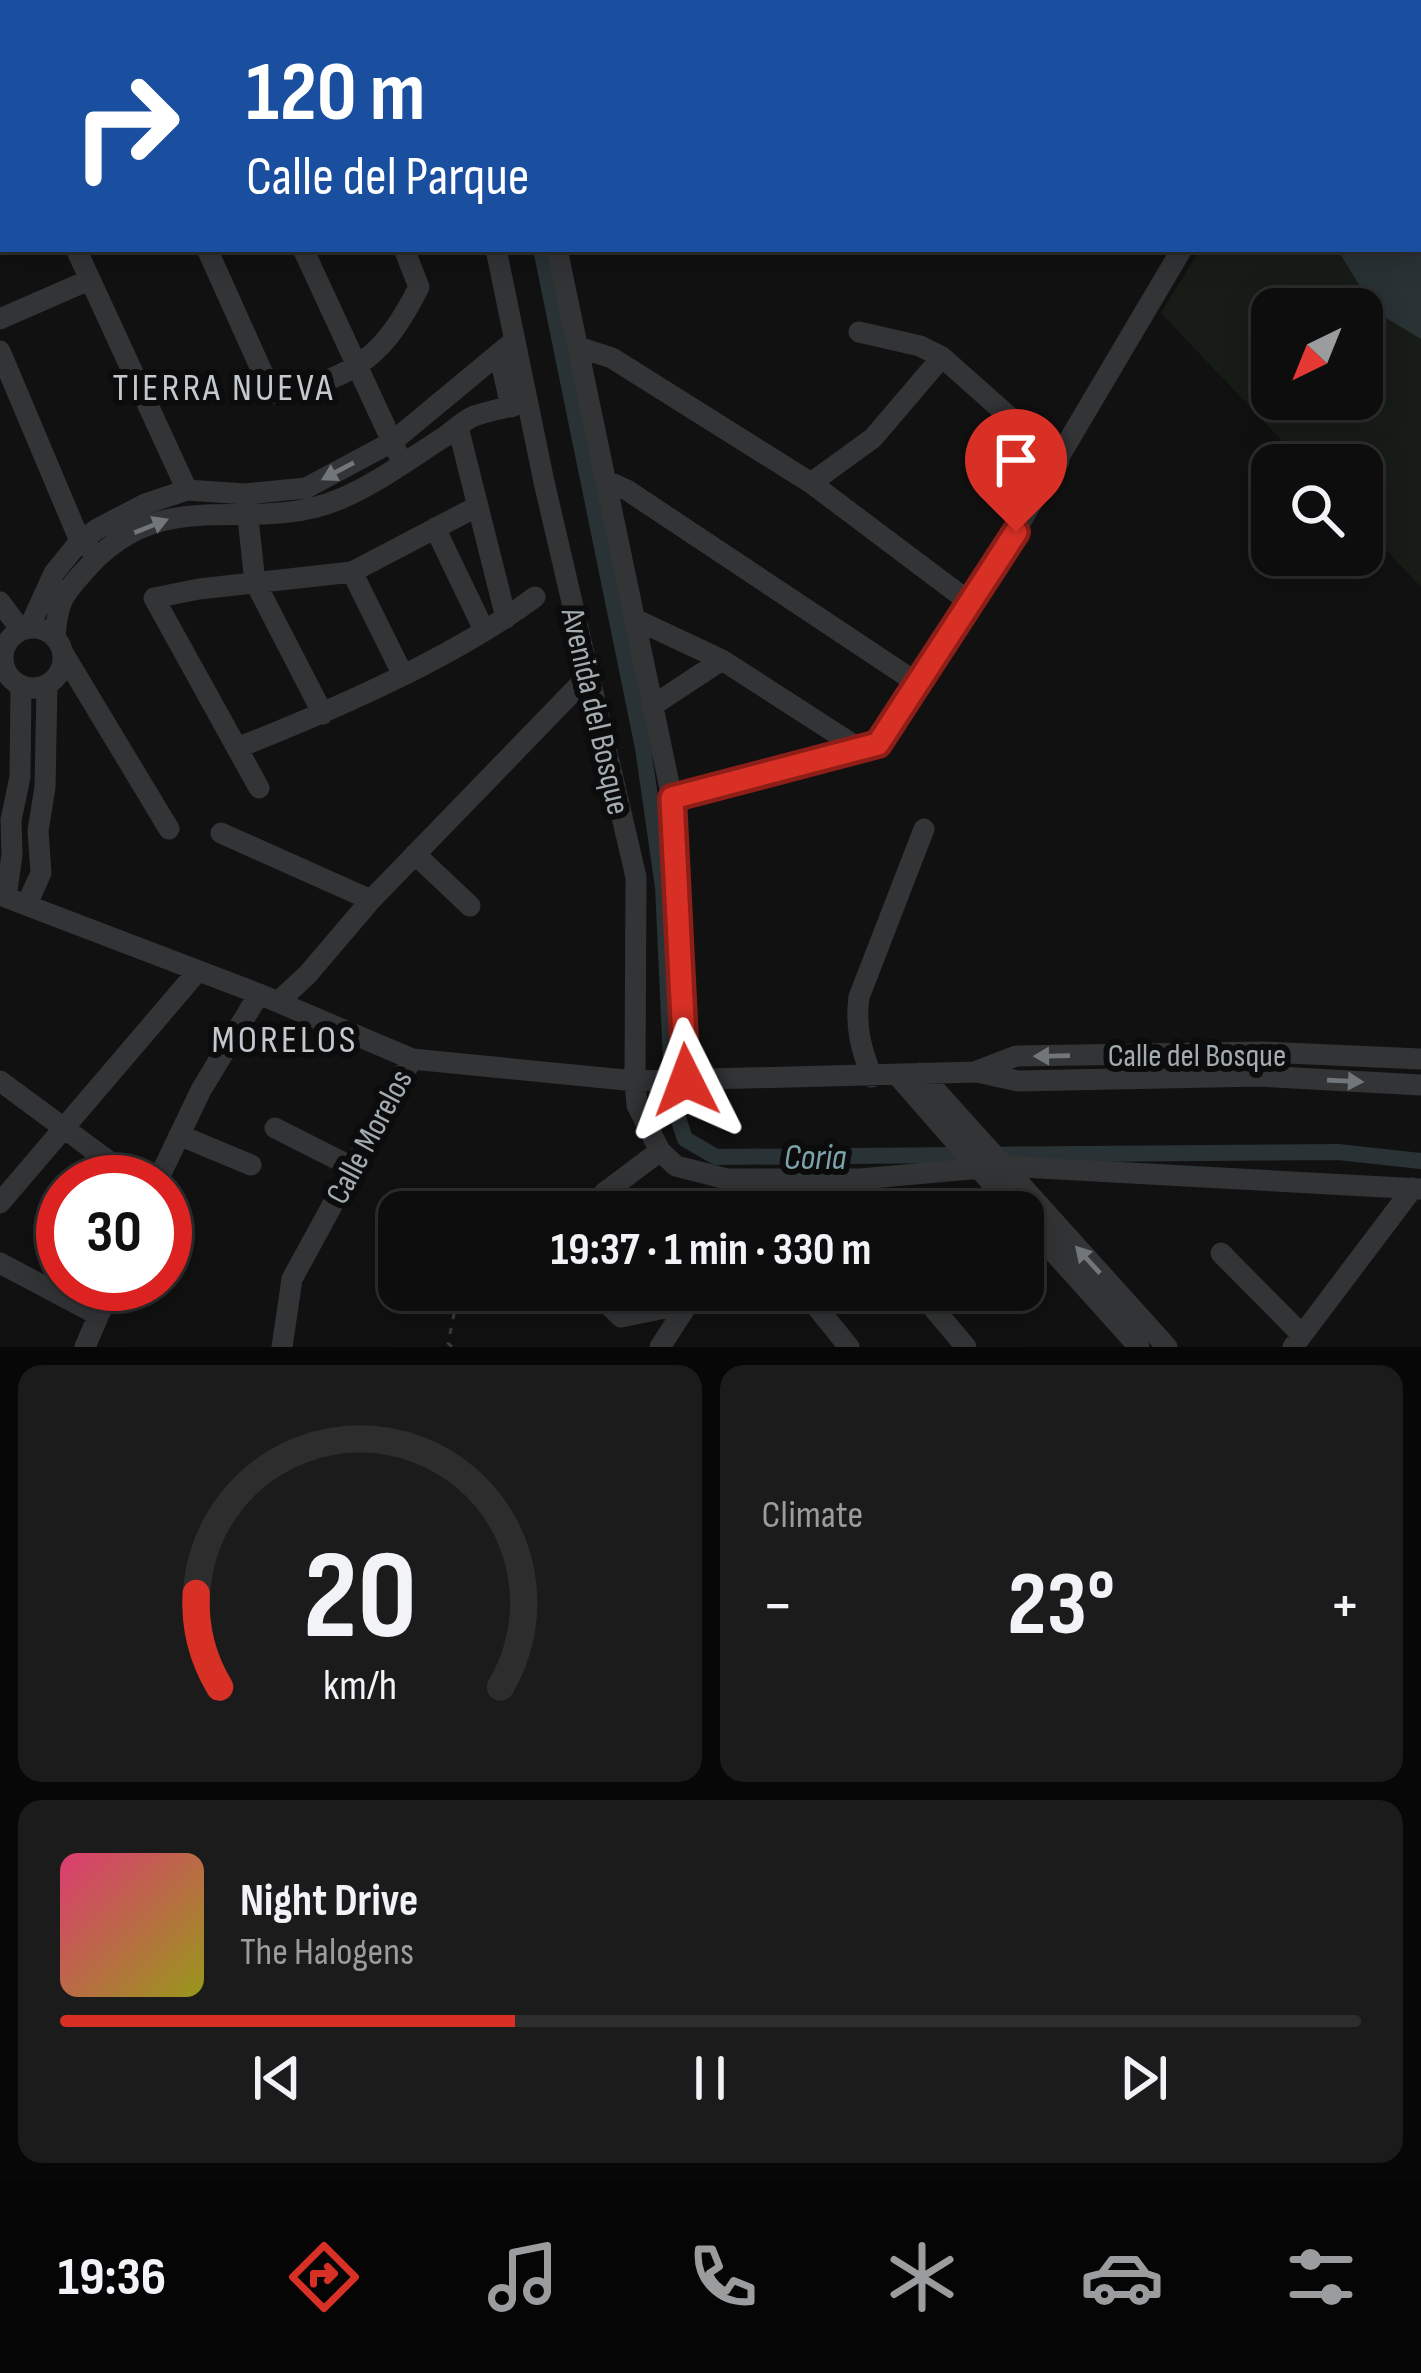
<!DOCTYPE html>
<html lang="en">
<head>
<meta charset="utf-8">
<style>
  :root { --surface:#0d0d0e; --page:#1b1b1c; --text:#f1f3f6; --muted:#9a9c9e; --line:#2d2d2e; --accent:#d93025 }
  body { margin:0; font-family:"Sofia Sans Condensed",sans-serif; background:var(--page); color:var(--text); height:100vh; display:flex; flex-direction:column; font-size:45px; white-space:nowrap }
  * { box-sizing:border-box; margin:0 }
  p { font-size:39px; color:var(--muted) }
  .icon { flex:none; width:66px; height:66px; fill:none; stroke:currentColor; stroke-width:2; stroke-linecap:round; stroke-linejoin:round }
  .map { position:relative; height:1347px; overflow:hidden }
  .side { display:flex; flex-direction:column; gap:18px; padding:18px; background:#070708; flex:1 }
  .side>* { flex:none }
  .guide { position:absolute; left:0px; top:0px; width:1422px; height:252px; box-shadow:0 6px 30px #0003,0 0 0 3px var(--line); background:#1a4fa0; color:#fff; overflow:hidden }
  .needle { width:78px; rotate:223deg }
  .buttons { position:absolute; left:1251px; top:288px; display:grid; gap:24px }
  .buttons a { display:grid; place-items:center; width:132px; height:132px; border-radius:24px; background:var(--surface); box-shadow:0 6px 30px #0003,0 0 0 3px var(--line); font-size:60px }
  .speed { position:absolute; left:36px; top:1155px; display:flex; gap:24px; font-size:60px; font-weight:700; text-align:center }
  .speed>* { display:grid; place-content:center; width:156px; height:156px; border-radius:50%; background:var(--surface); box-shadow:0 6px 30px #0003,0 0 0 3px var(--line); line-height:1 }
  .speed .limit { border:18px solid #d22; background:#fff; color:#111 }
  .pin { position:absolute; display:grid; place-items:center; width:102px; height:102px; color:#fff; margin:-123px -51px; border-radius:50% 50% 50% 0; rotate:-45deg; box-shadow:0 0 12px #0007 }
  .pin .icon { rotate:45deg }
  .me { position:absolute; width:132px; margin:-66px; rotate:357deg; stroke-linejoin:round; filter:drop-shadow(0 0 9px #0008) }
  .turn { display:flex; align-items:center; gap:42px; height:252px; padding:0 48px; font-size:54px }
  .turn .icon { width:156px; height:156px; stroke-width:2.5 }
  .turn b { display:block; font-size:84px; line-height:102px }
  .big { font-size:90px; font-weight:700; line-height:1.1 }
  .side .widget { flex:1; display:flex; flex-direction:column; justify-content:center; gap:18px; min-width:0; padding:0 42px; border-radius:24px; background:var(--page) }
  .side .dial { align-items:center; gap:0 }
  .dial svg { height:312px; overflow:visible; fill:none; stroke:var(--line); stroke-width:7; stroke-linecap:round; text-anchor:middle }
  .dial text { fill:var(--text); stroke:none }
  .song { display:flex; align-items:center; gap:36px }
  .cover { width:144px; height:144px; border-radius:18px; background:linear-gradient(135deg,hsl(340 70% 55%),hsl(60 70% 35%)) }
  .played { height:12px; border-radius:6px; background:linear-gradient(90deg,var(--accent) 35%,var(--line) 35%) }
  .keys { display:flex; justify-content:space-around; direction:ltr }
  .heat { display:flex; justify-content:space-between; align-items:center; font-size:66px; direction:ltr }
  .side .tiles { flex:1; display:grid; gap:18px; grid-template-columns:1fr 1fr }
  .widget:last-child { grid-column:span 2 }
  .trip { position:absolute; left:378px; top:1191px; width:666px; height:120px; border-radius:24px; background:var(--surface); box-shadow:0 6px 30px #0003,0 0 0 3px var(--line); font-weight:700; line-height:120px; text-align:center }
  .tab-bar { display:flex; height:192px; justify-content:space-around; align-items:center; background:#050506; color:var(--muted) }
  .tab-bar .icon { width:84px; height:84px }
  .tab-bar .on { color:var(--accent) }
  .tab-bar b { font-size:54px; color:var(--text) }
  .map>svg:first-child { display:block }
  .green { fill:#181c17; fill-rule:evenodd }
  .water { fill:#293234 }
  .lines { fill:none; stroke-linecap:round; stroke-linejoin:round }
  .canal { stroke:#293234; stroke-width:16 }
  .path { stroke:#383b3d; stroke-width:3; stroke-dasharray:6 9; stroke-linecap:butt }
  .minor { stroke:#323436; stroke-width:21 }
  .oneway { fill:#70767a }
  .route-casing { stroke:#8d1f18; stroke-width:30 }
  .route { stroke:#d93025; stroke-width:21 }
  .labels { text-anchor:middle; stroke-width:12; stroke-linejoin:round; paint-order:stroke }
  .street-label { font-size:33px; fill:#a3acb1; stroke:#0c0c0d }
  .water-label { font-size:36px; font-style:italic; fill:#7da2aa; stroke:#0c0c0d }
  .quarter-label { font-size:39px; letter-spacing:3px; fill:#c4c9ce; stroke:#0c0c0d }
</style>
</head>
<body>
<div class="map">
<svg width="1421" height="1347" viewBox="0 0 1421 1347">
  <rect width="100%" height="100%" fill="#111112"/>
  <path class="green" d="M1350 0H1421V587L1362 525V465H1305L1161 313 1200 249H1419V3H1348ZM1272 309H1362V399H1272Z"/>
  <path class="water" d="M1419 221H1421V339L1376 312 1337 249H1419Z"/>
  <g class="lines">
    <path class="canal" d="M491 0V3
      M541 249 643 748 663 887 673 1103 685 1139 716 1157 1338 1152 1421 1161"/>
    <path class="path" d="M452 1347 448 1343 459 1290"/>
    <path class="minor" d="M214 0 215 3
      M313 0 314 3
      M365 0V3
      M447 0 448 3
      M505 0V3
      M1188 0 1191 3
      M150 3 156 0
      M1325 3 1326 0
      M0 67 3 65
      M0 201 3 208
      M76 249 187 490
      M207 249 269 387 274 393 284 394C358 374 384 356 419 287L404 249
      M303 249 397 452
      M496 249 544 482 636 877 635 1081 637 1105 660 1151 676 1166 727 1179H860L1004 1166 1421 1189
      M557 249 672 798 686 1080
      M0 319 89 280
      M859 332 920 346 942 357 1059 461
      M578 347 612 358 811 483 972 604
      M0 351 80 541 89 548
      M499 353 511 407
      M458 427 506 618
      M607 481 627 490 917 683
      M811 483 873 438 942 357
      M246 500 255 582 323 714
      M435 528 484 630
      M352 572 402 673
      M0 602 21 630
      M637 620 722 660 857 747
      M29 628 54 573 80 541 99 528 145 504 187 490 245 494 306 488 392 442 515 340
      M3 658a30 30 0 1 1 60 0a30 30 0 1 1-60 0Z
      M55 638C57 601 64 593 89 566 168 481 250 537 340 499 376 484 411 458 444 437 453 431 464 420 474 416 491 410 509 408 527 401
      M63 653 169 829
      M652 706 722 660
      M237 748C333 710 453 658 535 597
      M259 788 154 598 199 589 352 572 478 506
      M672 798 878 744 972 604 1182 249
      M221 833 371 900
      M415 854 470 906
      M0 895 259 994 412 1059 635 1081 977 1072 1018 1081 1259 1076 1421 1085
      M6 897 12 855 11 820 20 777 21 685
      M27 904 41 873 38 831 45 787 47 686
      M278 1002 308 974 371 900 589 675
      M977 1071 1016 1056 1262 1052 1421 1059
      M920 1073 1167 1347
      M898 1076 1017 1212
      M872 1077C861 1049 855 1027 859 997L924 829
      M0 1081 137 1182
      M275 1128 352 1167
      M179 1135 251 1165
      M727 1179 746 1212
      M157 1182 201 1090 259 994
      M604 1193 660 1151
      M0 1203 197 972
      M859 1212 860 1179
      M1023 1218 1139 1347
      M1221 1253 1302 1335
      M0 1263 98 1315
      M594 1290 621 1317 685 1304
      M803 1290 849 1347
      M918 1290 966 1347
      M407 1299 413 1290
      M85 1347 112 1284
      M282 1347 292 1279 412 1059
      M660 1347 697 1290
      M1293 1347 1413 1188"/>
  </g>
  <defs><path id="oneway-solid" d="M-6-.8H1V-3.2L6.5 0L1 3.2V.8H-6Z" transform="scale(3)"/></defs>
  <g class="oneway">
    <use href="#oneway-solid" transform="translate(338 471) rotate(152)"/>
    <use href="#oneway-solid" transform="translate(151 526) rotate(-22)"/>
    <use href="#oneway-solid" transform="translate(1052 1056) rotate(179)"/>
    <use href="#oneway-solid" transform="translate(1345 1081) rotate(3)"/>
    <use href="#oneway-solid" transform="translate(1088 1260) rotate(-132)"/>
  </g>
  <g class="lines">
    <defs>
      <path id="route" d="M686 1080 672 798 878 744 1016 532"/>
    </defs>
    <use href="#route" class="route-casing"/>
    <use href="#route" class="route"/>
  </g>
  <g class="labels">
    <g class="street-label">
      <text transform="translate(597 711) rotate(77)" y="12">Avenida del Bosque</text>
      <text x="1197" y="1066">Calle del Bosque</text>
      <text transform="translate(368 1136) rotate(-62)" y="12">Calle Morelos</text>
    </g>
    <g class="water-label">
      <text x="815" y="1169">Coria</text>
    </g>
    <g class="quarter-label">
      <text x="224" y="400">TIERRA NUEVA</text>
      <text x="285" y="1052">MORELOS</text>
    </g>
  </g>
</svg>
<div class="buttons">
<a><svg class="needle" viewBox="-14 -14 28 28"><path d="M0-13l5 13h-10z" fill="#e53935"/><path d="M0 13l5-13h-10z" fill="#9a9c9e"/></svg></a>
<a><svg class="icon" aria-label="search" viewBox="0 0 24 24"><circle cx="10" cy="10" r="6"/><path d="M15 15l6 6"/></svg></a>
</div>
<div class="speed"><div class="limit">30</div></div>
<div class="pin" style="left:1016px;top:532px;background:#d93025"><svg class="icon" aria-label="arrive" viewBox="0 0 24 24"><path d="M6 21V4h12l-3 4 3 4H6"/></svg></div>
<svg class="me" style="left:686px;top:1080px" viewBox="-20 -20 40 40"><path d="M0-17L14 15 0 8-14 15z" fill="#d93025" stroke="#fff" stroke-width="4"/></svg>
<div class="trip">19:37 · 1 min · 330 m</div>
<div class="guide">
<div class="turn"><svg class="icon" aria-label="right" viewBox="0 0 24 24"><path d="M7 20v-9h11M14 6l5 5-5 5"/></svg><div><b>120 m</b>Calle del Parque</div></div>
</div>
</div>
<section class="side">
<div class="tiles">
<div class="widget dial"><svg viewBox="0 0 100 80">
<path d="M14 69A42 42 0 1 1 86 69"/>
<path d="M14 69A42 42 0 0 1 8 45" stroke="#d93025"/>
<text x="50" y="56" font-size="32" font-weight="700">20</text>
<text x="50" y="72" font-size="11">km/h</text>
</svg></div>
<div class="widget"><p>Climate</p>
<div class="heat"><a>−</a><b class="big">23°</b><a>+</a></div>
</div>
<div class="widget">
<div class="song"><i class="cover"></i><div><b>Night Drive</b><p>The Halogens</p></div></div>
<div class="played"></div>
<div class="keys"><svg class="icon" aria-label="previous" viewBox="0 0 24 24"><path d="M18 5L8 12l10 7zM5 5v14"/></svg><svg class="icon" aria-label="pause" viewBox="0 0 24 24"><path d="M8 5v14M16 5v14"/></svg><svg class="icon" aria-label="next" viewBox="0 0 24 24"><path d="M6 5l10 7-10 7zM19 5v14"/></svg></div>
</div>
</div>
</section>
<nav class="tab-bar">
<b>19:36</b>
<svg class="icon on" aria-label="directions" viewBox="0 0 24 24"><path d="M12 3l9 9-9 9-9-9zM9 14v-3h6M13 9l2 2-2 2"/></svg>
<svg class="icon" aria-label="music" viewBox="0 0 24 24"><path d="M9 18V5l10-2v13"/><circle cx="6" cy="18" r="3"/><circle cx="16" cy="16" r="3"/></svg>
<svg class="icon" aria-label="phone" viewBox="0 0 24 24"><path d="M5 4h4l2 5-3 2q2 4 5 5l2-3 5 2v4C11 20 4 13 5 4z"/></svg>
<svg class="icon" aria-label="climate" viewBox="0 0 24 24"><path d="M12 3v18M4 7l16 10M4 17L20 7"/></svg>
<svg class="icon" aria-label="car" viewBox="0 0 24 24"><path d="M5 17H2v-5l4-1 3-4h7l3 4 3 1v5h-3M9 17h6M6 11h13"/><circle cx="7" cy="17" r="2"/><circle cx="17" cy="17" r="2"/></svg>
<svg class="icon" aria-label="filters" viewBox="0 0 24 24"><path d="M4 7h16M4 17h16"/><circle cx="9" cy="7" r="2"/><circle cx="15" cy="17" r="2"/></svg>
</nav>
</body>
</html>
